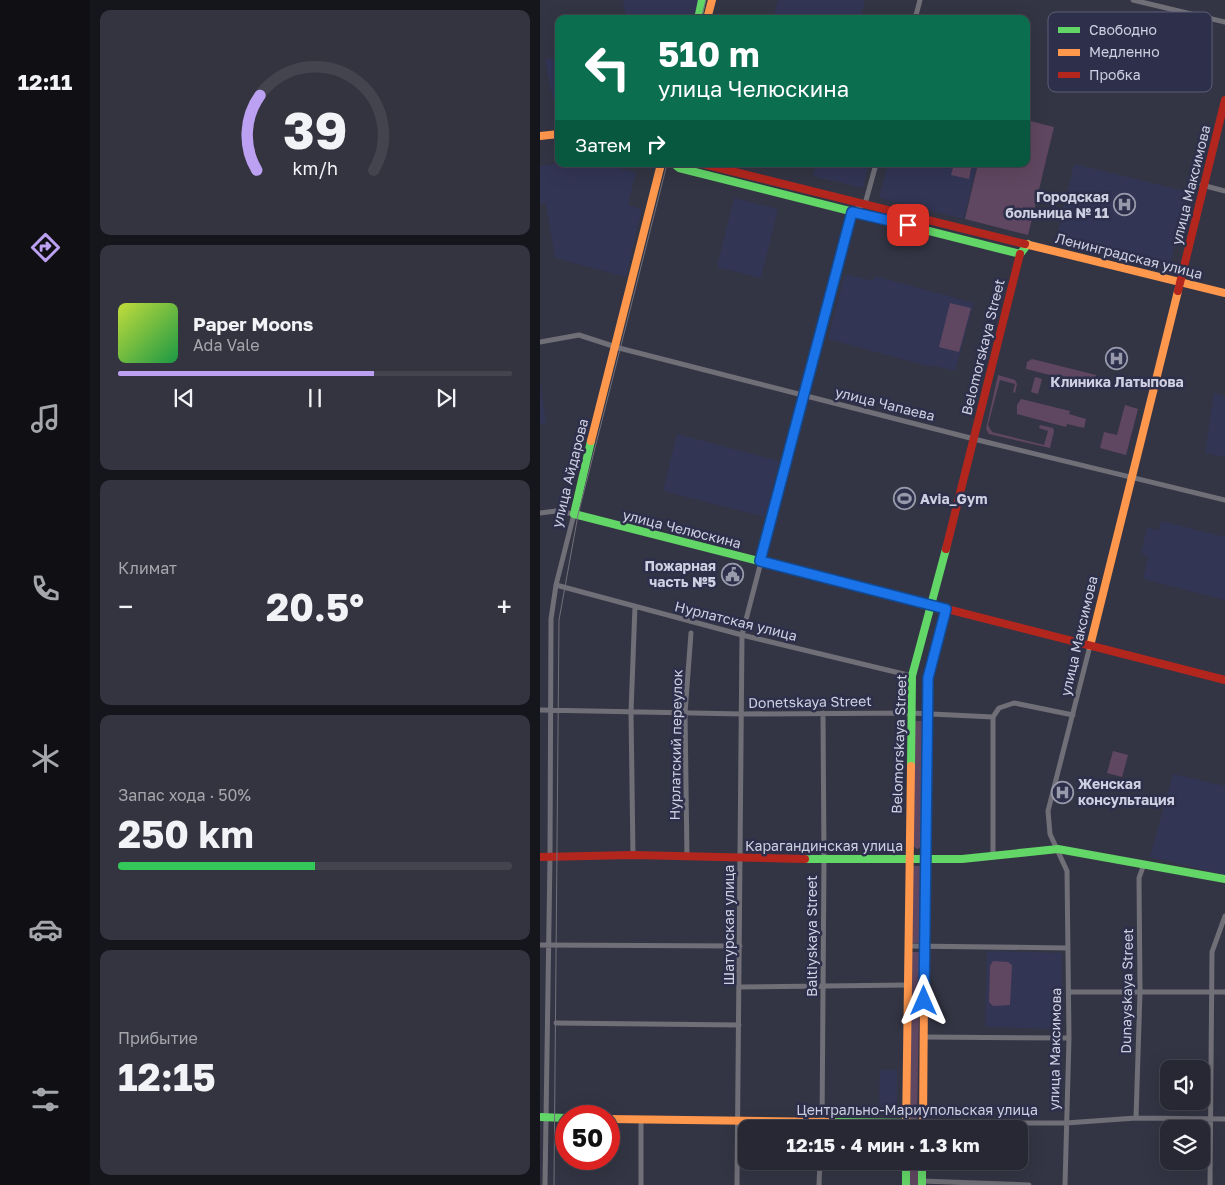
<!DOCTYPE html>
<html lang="ru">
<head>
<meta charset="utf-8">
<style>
  :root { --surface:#272833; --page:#33343f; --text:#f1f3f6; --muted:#a4a6ac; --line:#43444e; --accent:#bca0f2 }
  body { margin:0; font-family:"Golos Text",sans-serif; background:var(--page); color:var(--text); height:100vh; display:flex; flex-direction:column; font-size:19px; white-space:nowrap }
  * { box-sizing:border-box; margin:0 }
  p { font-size:16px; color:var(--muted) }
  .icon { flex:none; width:28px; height:28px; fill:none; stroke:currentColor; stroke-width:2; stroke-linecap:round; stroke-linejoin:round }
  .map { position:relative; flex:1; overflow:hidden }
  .panel { display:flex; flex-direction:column; gap:10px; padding:10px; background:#15161c; width:450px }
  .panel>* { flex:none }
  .banner { position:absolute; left:15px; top:15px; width:475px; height:152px; border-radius:10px; box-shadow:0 5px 20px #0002,0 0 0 1px var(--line); background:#0b6e4f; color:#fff; overflow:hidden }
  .buttons { position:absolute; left:620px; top:1060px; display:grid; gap:10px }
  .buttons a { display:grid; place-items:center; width:50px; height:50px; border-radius:10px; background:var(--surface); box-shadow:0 5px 20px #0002,0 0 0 1px var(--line); font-size:25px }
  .speed { position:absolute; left:15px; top:1105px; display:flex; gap:10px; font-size:25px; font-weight:700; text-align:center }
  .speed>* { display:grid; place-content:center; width:65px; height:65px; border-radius:50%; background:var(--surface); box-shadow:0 5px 20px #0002,0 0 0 1px var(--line); line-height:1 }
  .speed .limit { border:8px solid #d22; background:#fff; color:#111 }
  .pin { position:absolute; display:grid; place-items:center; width:42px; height:42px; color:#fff; margin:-21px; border-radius:10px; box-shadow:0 2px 8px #0006 }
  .me { position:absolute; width:55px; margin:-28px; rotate:0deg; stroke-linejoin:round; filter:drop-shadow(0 0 4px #0008) }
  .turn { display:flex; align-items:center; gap:18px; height:105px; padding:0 20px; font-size:22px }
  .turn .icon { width:65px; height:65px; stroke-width:2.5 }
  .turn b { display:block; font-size:35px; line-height:42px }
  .then { display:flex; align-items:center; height:48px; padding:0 20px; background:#0003; gap:10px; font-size:19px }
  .big { font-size:38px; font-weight:700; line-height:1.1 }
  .panel .widget { flex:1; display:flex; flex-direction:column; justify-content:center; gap:8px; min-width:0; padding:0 18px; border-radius:10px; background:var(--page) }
  .panel .dial { align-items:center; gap:0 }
  .dial svg { height:130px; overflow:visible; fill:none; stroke:var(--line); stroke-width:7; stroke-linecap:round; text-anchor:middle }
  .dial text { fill:var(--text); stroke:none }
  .song { display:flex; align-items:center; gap:15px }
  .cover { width:60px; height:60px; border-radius:8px; background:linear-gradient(135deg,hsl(70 70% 55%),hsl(140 70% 35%)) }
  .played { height:5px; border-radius:2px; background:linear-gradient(90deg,var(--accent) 65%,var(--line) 65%) }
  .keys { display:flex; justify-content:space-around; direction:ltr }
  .heat { display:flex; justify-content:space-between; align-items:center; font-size:28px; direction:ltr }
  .charge { height:8px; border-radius:4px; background:linear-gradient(90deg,#34c759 50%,var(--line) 0) }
  .trip { position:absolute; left:198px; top:1120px; width:290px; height:50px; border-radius:10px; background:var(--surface); box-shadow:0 5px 20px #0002,0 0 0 1px var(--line); font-weight:700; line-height:50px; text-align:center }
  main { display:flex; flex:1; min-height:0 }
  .tabs { display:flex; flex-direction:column; width:90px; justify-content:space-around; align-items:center; background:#101014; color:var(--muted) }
  .tabs .icon { width:35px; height:35px }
  .tabs .selected { color:var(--accent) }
  .tabs b { font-size:22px; color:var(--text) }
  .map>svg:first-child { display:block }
  .built { fill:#323554 }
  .green { fill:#604761 }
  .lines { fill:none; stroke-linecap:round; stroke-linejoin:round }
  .street { stroke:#706e77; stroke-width:5 }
  .fast { stroke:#63d668; stroke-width:8 }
  .slow { stroke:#ff974d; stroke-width:8 }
  .jam { stroke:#b3261e; stroke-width:8 }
  .tram { stroke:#71707a; stroke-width:1 }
  .route-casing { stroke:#114b97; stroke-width:12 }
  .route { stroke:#1a73e8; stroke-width:9 }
  .labels { text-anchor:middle; stroke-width:5; stroke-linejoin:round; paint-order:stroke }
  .street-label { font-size:14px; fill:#ced0e2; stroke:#2d2f4b }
  .poi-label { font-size:14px; font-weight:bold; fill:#ced0e2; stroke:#2d2f4b; text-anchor:end }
  .key { fill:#2d2f4b; stroke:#5d5f78; stroke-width:1 }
  .key-label { font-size:14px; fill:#ced0e2 }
</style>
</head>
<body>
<main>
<nav class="tabs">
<b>12:11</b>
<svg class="icon selected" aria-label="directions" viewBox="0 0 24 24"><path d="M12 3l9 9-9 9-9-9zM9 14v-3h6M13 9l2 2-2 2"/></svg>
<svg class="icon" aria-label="music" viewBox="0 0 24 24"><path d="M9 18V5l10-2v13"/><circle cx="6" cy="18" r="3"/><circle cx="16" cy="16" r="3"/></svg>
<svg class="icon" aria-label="phone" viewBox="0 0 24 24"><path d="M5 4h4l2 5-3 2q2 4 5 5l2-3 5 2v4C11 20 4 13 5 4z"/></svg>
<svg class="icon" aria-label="climate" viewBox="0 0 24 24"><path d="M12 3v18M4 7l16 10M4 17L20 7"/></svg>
<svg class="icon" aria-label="car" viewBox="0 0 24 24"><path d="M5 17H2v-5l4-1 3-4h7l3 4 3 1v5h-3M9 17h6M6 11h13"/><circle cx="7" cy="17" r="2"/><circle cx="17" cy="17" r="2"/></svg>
<svg class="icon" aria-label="filters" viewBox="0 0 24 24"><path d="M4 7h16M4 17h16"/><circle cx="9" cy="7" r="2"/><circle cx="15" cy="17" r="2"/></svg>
</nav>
<section class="panel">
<div class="widget dial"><svg viewBox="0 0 100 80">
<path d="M14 69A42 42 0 1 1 86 69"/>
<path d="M14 69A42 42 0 0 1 16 23" stroke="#bca0f2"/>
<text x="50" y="56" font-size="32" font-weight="700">39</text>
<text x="50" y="72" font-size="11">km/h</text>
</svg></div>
<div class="widget">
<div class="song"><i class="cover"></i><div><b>Paper Moons</b><p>Ada Vale</p></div></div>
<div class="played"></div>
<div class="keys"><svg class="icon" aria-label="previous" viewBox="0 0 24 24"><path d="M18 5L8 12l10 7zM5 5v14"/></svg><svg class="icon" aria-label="pause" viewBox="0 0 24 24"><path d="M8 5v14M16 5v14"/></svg><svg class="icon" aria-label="next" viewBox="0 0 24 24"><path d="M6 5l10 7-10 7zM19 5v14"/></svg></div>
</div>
<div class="widget"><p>Климат</p>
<div class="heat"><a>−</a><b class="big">20.5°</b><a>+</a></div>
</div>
<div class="widget"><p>Запас хода · 50%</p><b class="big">250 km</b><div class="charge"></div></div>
<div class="widget"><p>Прибытие</p><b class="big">12:15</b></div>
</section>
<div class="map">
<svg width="685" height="1185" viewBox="0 0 685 1185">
  <rect width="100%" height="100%" fill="#343544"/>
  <path class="built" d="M83 0H158L154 19H86Z
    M238 0H325L320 19H233Z
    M19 57V103L14 104 5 59Z
    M19 163 59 164 96 172 88 205 102 209 86 277 15 258 6 203 0 204V166Z
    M276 164H329L323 188 273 176Z
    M348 164H437L424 219 339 198Z
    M534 164 649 192 629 268 516 241Z
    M194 198 238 209 221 278 177 267Z
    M305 274 333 281 335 276 434 303 415 371 392 365 391 367 288 339Z
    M0 380 6 423 0 424Z
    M674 393 685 396V457L665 453Z
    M137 434 239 461 225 517 123 491Z
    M621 521 685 537V600L603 579 608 556 601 554 607 527 619 530Z
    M633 774 685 786V875L610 857Z
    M447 951 522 953 521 1029 445 1027Z
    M340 1070H357V1107L339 1106Z"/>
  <path class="green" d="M486 120 514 127 488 235 425 219 438 164H486Z
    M414 164H432L429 179 411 175Z
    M410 303 431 308 419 352 399 347Z
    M492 359 556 375 554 386 486 369 487 362Z
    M458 375 475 380 477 384 475 393 473 392 475 384 460 380 448 425 452 432 504 445 508 431 499 428 500 425 513 428 514 431 510 448 449 434 446 429Z
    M495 377 502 379 498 394 491 392Z
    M481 399 530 411 529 414 546 419 544 428 527 424 526 427 477 414V405Z
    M585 405 598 409 586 455 560 448 564 432 577 435Z
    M374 721H382L381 847 377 849 373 846Z
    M573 751 588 755 582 777 567 773Z
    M373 866H380L379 943H372Z
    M372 952H380L377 1120H370Z
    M453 961 468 962 472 965 470 1005 453 1006 449 1002 450 966Z
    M369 1161H379V1185H369Z"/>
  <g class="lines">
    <path class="street" d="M593 0 685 22
      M375 19 380 0
      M662 185 685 191
      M0 342 39 335 79 348 446 442 685 500
      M0 513 16 511 34 514 16 585 11 619 10 857 5 1185
      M16 585 202 635 372 676
      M0 710 203 714 371 713 453 717 459 708 474 703 533 715
      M93 855 91 712 95 606
      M453 855V717
      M147 857 145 713 151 633
      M0 945 200 946
      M368 946 528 948
      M199 987 367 985
      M529 992H685
      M16 1023 199 1025
      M383 1037 529 1038
      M596 1118 600 992 599 878 604 864
      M383 1123H526L596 1118 685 1119
      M282 1129 284 859 283 713
      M382 1181 489 1185
      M101 1185V1119
      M197 1185 202 635 312 212 325 204 336 164
      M279 1185 280 1161
      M525 1185 529 1038 527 871 510 834 508 811 550 646
      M670 1185 672 952 685 916"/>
    <path class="fast" d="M158 19 162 0
      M134 164 139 168 480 254 488 244
      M51 441 34 514 242 567
      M371 766 372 676 406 549
      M265 859H422L518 849 685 879
      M0 1117 26 1118
      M293 1122 383 1123
      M366 1161V1185
      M382 1161V1185"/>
    <path class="slow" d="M167 19 172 0
      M0 136 19 134
      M485 244 685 293
      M51 441 121 164
      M550 646 638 291
      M69 1119 293 1122
      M366 1129 371 766
      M383 1129 385 854"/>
    <path class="jam" d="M163 164 485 244
      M638 291 685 100
      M406 549 480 254
      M242 567 685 680
      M385 854 388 678 406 609
      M0 857 93 855 265 859"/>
    <path class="tram" d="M161 19 166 0
      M14 1185 19 620 38 515 127 164"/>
  </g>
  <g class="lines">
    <defs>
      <path id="route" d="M368 225 312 212 220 561 406 609 388 678 384 1001"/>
    </defs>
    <use href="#route" class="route-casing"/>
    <use href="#route" class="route"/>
  </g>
  <defs>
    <symbol id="hospital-ring" viewBox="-11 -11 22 22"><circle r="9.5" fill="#2d2f4b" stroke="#989aab" stroke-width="1.5"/><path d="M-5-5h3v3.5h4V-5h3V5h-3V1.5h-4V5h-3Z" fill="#989aab"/></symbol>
    <symbol id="stadium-ring" viewBox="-11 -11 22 22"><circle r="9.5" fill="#2d2f4b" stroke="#989aab" stroke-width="1.5"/><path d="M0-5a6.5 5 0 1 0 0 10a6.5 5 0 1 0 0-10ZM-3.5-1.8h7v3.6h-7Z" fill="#989aab"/></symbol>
    <symbol id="civic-ring" viewBox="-11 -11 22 22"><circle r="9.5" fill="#2d2f4b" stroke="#989aab" stroke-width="1.5"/><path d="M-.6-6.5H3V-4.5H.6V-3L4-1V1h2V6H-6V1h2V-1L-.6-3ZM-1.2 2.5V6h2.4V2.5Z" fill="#989aab"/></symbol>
  </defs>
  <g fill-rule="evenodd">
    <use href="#hospital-ring" x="572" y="192" width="25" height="25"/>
    <use href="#hospital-ring" x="564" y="346" width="25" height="25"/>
    <use href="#stadium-ring" x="352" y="486" width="25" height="25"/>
    <use href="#civic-ring" x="180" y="562" width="25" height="25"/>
    <use href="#hospital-ring" x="510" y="780" width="25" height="25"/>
  </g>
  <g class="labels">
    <g class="street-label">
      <text transform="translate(651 185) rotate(-76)" y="5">улица Максимова</text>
      <text transform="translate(589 256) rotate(14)" y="5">Ленинградская улица</text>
      <text transform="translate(443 347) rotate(-76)" y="5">Belomorskaya Street</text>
      <text transform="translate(345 404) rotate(14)" y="5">улица Чапаева</text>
      <text transform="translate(30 473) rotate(-76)" y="5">улица Айдарова</text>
      <text transform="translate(142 529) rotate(14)" y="5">улица Челюскина</text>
      <text transform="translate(196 621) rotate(14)" y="5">Нурлатская улица</text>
      <text transform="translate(539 636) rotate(-77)" y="5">улица Максимова</text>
      <text transform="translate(270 702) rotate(-1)" y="5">Donetskaya Street</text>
      <text transform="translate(359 744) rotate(-88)" y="5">Belomorskaya Street</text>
      <text transform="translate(136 745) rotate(-89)" y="5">Нурлатский переулок</text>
      <text x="284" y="851">Карагандинская улица</text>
      <text transform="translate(189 925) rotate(-90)" y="5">Шатурская улица</text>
      <text transform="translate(272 936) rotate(-90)" y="5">Baltiyskaya Street</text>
      <text transform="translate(587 991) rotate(-89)" y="5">Dunayskaya Street</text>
      <text transform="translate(515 1049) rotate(-89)" y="5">улица Максимова</text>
      <text x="377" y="1115">Центрально-Мариупольская улица</text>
    </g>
    <g class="poi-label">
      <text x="569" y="202">Городская<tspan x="569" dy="16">больница № 11</tspan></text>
      <text x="577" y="387" text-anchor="middle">Клиника Латыпова</text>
      <text x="380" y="504" text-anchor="start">Avia_Gym</text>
      <text x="176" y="571">Пожарная<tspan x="176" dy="16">часть №5</tspan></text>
      <text x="538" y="789" text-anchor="start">Женская<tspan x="538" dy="16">консультация</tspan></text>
    </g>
  </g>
  <rect x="508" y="12" width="164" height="80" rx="8" class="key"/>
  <rect x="518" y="27" width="22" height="6" fill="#63d668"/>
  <rect x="518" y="49" width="22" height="7" fill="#ff974d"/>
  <rect x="518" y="72" width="22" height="6" fill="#b3261e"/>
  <g class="key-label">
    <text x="549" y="35">Свободно</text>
    <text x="549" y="57">Медленно</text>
    <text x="549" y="80">Пробка</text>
  </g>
</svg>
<div class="buttons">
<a><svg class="icon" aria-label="sound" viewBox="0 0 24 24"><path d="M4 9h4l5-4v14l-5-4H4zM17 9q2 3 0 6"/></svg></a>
<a><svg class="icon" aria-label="layers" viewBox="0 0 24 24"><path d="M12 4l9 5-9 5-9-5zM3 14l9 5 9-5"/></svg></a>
</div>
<div class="speed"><div class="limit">50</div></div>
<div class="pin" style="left:368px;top:225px;background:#d93025"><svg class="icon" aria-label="arrive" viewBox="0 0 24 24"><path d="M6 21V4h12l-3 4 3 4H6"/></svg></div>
<svg class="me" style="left:384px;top:1001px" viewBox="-20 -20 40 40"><path d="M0-17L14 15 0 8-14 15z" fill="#1a73e8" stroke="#fff" stroke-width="4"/></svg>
<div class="trip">12:15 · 4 мин · 1.3 km</div>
<div class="banner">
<div class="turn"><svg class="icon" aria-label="left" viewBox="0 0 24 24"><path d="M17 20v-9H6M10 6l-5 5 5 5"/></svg><div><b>510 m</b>улица Челюскина</div></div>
<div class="then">Затем<svg class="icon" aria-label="right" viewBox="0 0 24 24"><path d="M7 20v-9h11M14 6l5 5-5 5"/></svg></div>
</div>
</div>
</main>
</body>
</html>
